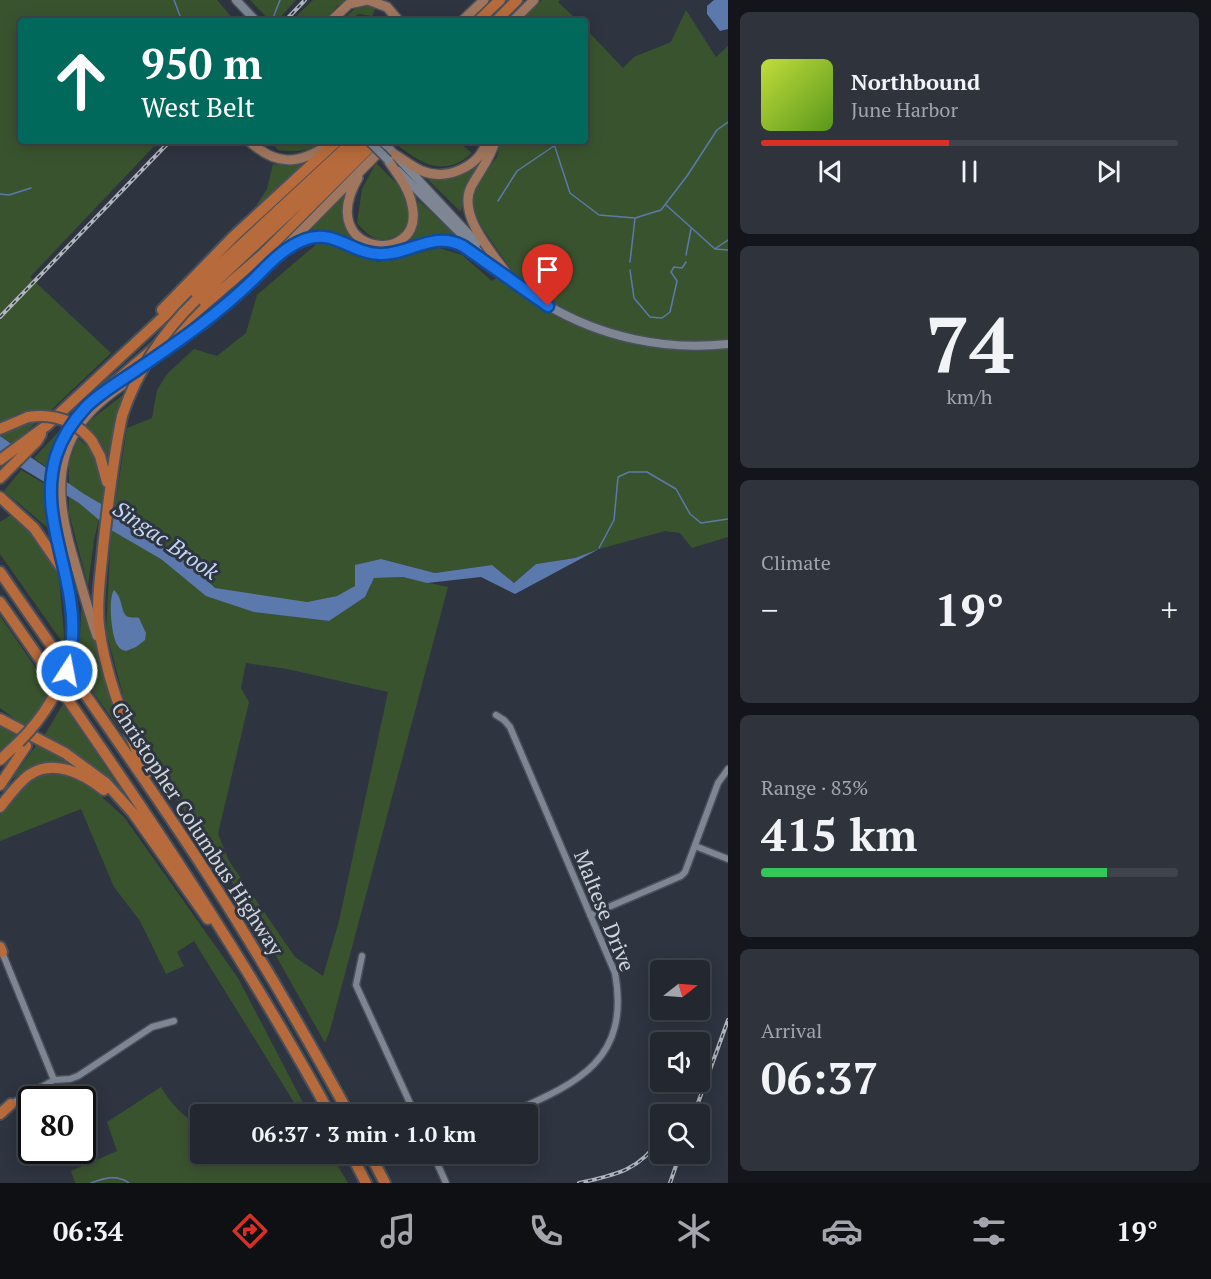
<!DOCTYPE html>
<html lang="en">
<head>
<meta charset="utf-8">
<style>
  :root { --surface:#222730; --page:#2e333c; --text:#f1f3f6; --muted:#a2a5ab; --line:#3f444c; --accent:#d93025 }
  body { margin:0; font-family:"PT Serif",serif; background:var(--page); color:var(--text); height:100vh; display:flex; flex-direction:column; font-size:22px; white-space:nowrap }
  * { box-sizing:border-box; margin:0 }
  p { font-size:20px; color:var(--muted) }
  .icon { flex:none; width:33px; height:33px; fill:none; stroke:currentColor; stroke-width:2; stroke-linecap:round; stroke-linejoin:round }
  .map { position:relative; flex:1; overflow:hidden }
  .drawer { display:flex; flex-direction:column; gap:12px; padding:12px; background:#13151a; width:483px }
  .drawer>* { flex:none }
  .banner { position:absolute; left:18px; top:18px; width:570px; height:126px; border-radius:6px; box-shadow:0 3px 15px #0003,0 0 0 2px var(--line); background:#00695c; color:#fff; overflow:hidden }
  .needle { width:39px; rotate:73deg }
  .fabs { position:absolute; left:650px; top:960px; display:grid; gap:12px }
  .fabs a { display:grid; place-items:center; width:60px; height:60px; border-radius:6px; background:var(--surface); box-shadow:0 3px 15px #0003,0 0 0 2px var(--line); font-size:30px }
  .speed { position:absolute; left:18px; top:1086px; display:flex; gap:12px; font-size:30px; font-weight:700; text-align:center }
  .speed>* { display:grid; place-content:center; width:78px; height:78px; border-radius:50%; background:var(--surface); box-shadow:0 3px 15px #0003,0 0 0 2px var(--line); line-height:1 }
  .speed .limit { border:3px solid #111; border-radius:9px; background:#fff; color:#111 }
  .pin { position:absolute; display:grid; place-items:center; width:51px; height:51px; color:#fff; margin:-62px -26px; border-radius:50% 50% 50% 0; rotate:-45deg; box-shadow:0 0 6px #0007 }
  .pin .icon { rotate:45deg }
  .me { position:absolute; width:66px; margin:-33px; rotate:11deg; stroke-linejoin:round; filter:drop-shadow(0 0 4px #0008) }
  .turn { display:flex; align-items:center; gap:21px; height:126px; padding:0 24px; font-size:27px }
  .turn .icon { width:78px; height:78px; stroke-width:2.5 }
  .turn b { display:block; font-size:42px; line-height:51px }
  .big { font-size:45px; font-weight:800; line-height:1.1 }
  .drawer .tile { flex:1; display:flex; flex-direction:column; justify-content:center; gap:9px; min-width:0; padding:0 21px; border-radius:9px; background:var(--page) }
  .drawer .dial { align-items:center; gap:0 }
  .dial b { font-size:78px; line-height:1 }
  .song { display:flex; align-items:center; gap:18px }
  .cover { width:72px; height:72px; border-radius:9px; background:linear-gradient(135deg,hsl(70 70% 55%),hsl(90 70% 35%)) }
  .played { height:6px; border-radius:3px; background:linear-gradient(90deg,var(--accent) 45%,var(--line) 45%) }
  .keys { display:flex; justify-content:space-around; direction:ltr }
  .heat { display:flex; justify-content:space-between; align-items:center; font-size:33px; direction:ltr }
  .charge { height:9px; border-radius:4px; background:linear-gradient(90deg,#34c759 83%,var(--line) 0) }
  .trip { position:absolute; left:190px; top:1104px; width:348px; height:60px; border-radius:6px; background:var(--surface); box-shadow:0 3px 15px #0003,0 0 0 2px var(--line); font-weight:800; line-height:60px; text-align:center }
  .dock { display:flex; height:96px; justify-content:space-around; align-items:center; background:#0e1013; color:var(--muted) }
  .dock .icon { width:42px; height:42px }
  .dock .selected { color:var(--accent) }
  .dock b { font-size:27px; color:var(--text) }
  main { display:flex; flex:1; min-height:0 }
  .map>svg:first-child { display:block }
  .green { fill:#3a532f; fill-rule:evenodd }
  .water { fill:#5b79ac }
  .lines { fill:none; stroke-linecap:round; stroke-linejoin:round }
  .stream { stroke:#5b79ac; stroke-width:1.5 }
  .street-casing { stroke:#4a5059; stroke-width:9 }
  .secondary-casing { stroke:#4a5059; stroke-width:11 }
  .primary-casing { stroke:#4a5059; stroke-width:12 }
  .highway-casing { stroke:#4a5059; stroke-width:14 }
  .street { stroke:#7e8694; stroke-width:6 }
  .secondary { stroke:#7e8694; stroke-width:8 }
  .primary { stroke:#a0765f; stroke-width:9 }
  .highway { stroke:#b76b3c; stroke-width:10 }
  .rail-casing { stroke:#b0b5bd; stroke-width:4 }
  .rail { stroke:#2e3440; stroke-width:1.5; stroke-dasharray:4.5; stroke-linecap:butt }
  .secondary-bridge-casing { stroke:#4a5059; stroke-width:11; stroke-linecap:butt }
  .highway-bridge-casing { stroke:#4a5059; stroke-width:14; stroke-linecap:butt }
  .secondary-bridge { stroke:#7e8694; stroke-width:8 }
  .highway-bridge { stroke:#b76b3c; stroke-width:10 }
  .route-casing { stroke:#114b97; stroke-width:15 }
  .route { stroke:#1a73e8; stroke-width:10 }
  .labels { text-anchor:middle; stroke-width:6; stroke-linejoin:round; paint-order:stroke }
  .street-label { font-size:21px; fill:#d1d6dd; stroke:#2e3440 }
  .water-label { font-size:22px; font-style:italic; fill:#c4d6f5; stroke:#2e3440 }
</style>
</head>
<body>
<main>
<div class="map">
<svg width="728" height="1183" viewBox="0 0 728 1183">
  <rect width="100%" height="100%" fill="#2e3440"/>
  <path class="green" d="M0 0H217L235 21H21V141H159L30 277 111 353 51 410 18 413 0 424Z
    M250 0H296L277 21H270Z
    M313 0H348L337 6 325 21H291Z
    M542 0H560L558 2 578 21H521Z
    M359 5 376 7 372 16 359 14 347 21H341Z
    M686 10 716 57 728 46V537L692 548 680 533 665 531 599 549 575 558 536 564 514 583 492 565 435 573 381 559 356 586 337 596 257 612 329 621 365 597 374 578 403 577 448 587 330 1030 325 1043 253 915 196 827 157 772 131 725 106 631 111 530 127 428 152 418 157 390 167 374 194 349 217 356 246 333 257 295 320 241 378 262 439 248 462 255 492 281 510 268 483 229 471 204 478 182 497 157 500 141H585V28L623 68 634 57 671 42ZM246 663 287 669 388 692 339 921 323 976 295 957 229 861 218 834 249 702 241 688Z
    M271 141H324C310 152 296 152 278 150Z
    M398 141H461L460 143 472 153C444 178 421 164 396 144Z
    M486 157 466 192 464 191 461 212 421 173H463Z
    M376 163C402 190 414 193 405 232 382 244 374 242 357 223L362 189Z
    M273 164 290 166 304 164 260 207 257 204 267 189Z
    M349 189 348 227 360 243 333 234 308 233Z
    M418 200 456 236 439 235 398 247 416 225Z
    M128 391 115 424 108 456 98 437 84 425Z
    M40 419 13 444 1 437 16 425Z
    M62 428 47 468 34 458Z
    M78 438 97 456 105 493 94 540 88 586 69 513V463Z
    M21 470 47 485 48 528 4 491Z
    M14 513 58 566 65 646 0 554V522Z
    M82 600 102 659 125 737 78 671Z
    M0 616 51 690 26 727 0 708Z
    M63 704 119 787 75 754 44 736Z
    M0 726 18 735 0 752Z
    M37 744 85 770C51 758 45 764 13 778Z
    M59 772 82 779 124 817 238 978 309 1114H294L295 1104 194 941 177 952 184 966 166 974 140 921 114 887 81 809 0 841V815L26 784 43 773Z
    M161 1087C170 1102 184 1119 201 1125V1154H331L348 1183H75L71 1171 117 1151 107 1122Z"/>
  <path class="water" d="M714 0H728V29L720 31 707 14V6Z
    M0 436 84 494 113 511 190 565 215 588 307 602 337 596 355 586V565L381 559 435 573 492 565 514 583 536 564 575 558 599 549 515 594 481 577 427 583 403 577 374 578 365 597 329 621 254 612 206 596 161 559 111 530 79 503 0 455Z
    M114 590C124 599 120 615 129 617 132 618 136 617 139 618L146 633 145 640 136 647 126 651C122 650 120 649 118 646 111 637 108 598 114 590Z"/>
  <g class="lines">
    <path class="stream" d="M174 0 182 21
      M273 18 280 0
      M216 21 218 18 225 21
      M553 141 570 193 599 215 635 218 661 210 687 176 717 130 728 122
      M0 194 9 195 31 188
      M498 201 517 171 554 146
      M666 205 715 249 728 250
      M716 248 728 240
      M686 255 691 229
      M630 262 635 218
      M630 270 634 298 650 317 662 318 670 312 677 281 671 272 674 267 682 268 686 262
      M599 548 614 520 618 477 629 472H647L676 489 690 514 701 523 728 519
      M91 1183C104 1178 117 1174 129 1183"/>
    <defs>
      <path id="street" d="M496 715 504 720 510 727 615 973C631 1062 575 1084 508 1114
        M695 846 728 859
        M590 915 681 876 685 872 718 783 728 769
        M2 952 54 1080
        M362 956 356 985 415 1114
        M11 1104 54 1080 70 1079 78 1076 152 1027 174 1021
        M433 1154 446 1183"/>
      <path id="secondary" d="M236 0 256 21
        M386 145 477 243
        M398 171 478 251
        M506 276C520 285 532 296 547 305 601 337 665 351 728 344"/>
      <path id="primary" d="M368 0 387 7 399 21
        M331 21 349 4 367 0
        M462 21 484 0
        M513 21 534 0
        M249 141C276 166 298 165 328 145
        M495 141C491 158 479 172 471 187 457 216 494 255 510 278
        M394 154C403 159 412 167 422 171 447 181 479 167 487 141
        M358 178C313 256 426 268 412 205 409 188 397 174 388 160
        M288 248C315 231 331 237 358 248 365 251 372 254 380 254 404 255 427 234 452 241 470 245 487 262 502 273
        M204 324 253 280 390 141
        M97 636C90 616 84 595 78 574 63 524 47 470 81 423 96 402 120 387 140 372"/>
      <path id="highway" d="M478 21 500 0
        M496 21 517 0
        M196 300 363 144
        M162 310 233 237 337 141
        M144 365 209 319
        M122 416C113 459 108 503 103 548 101 573 96 600 99 626 105 677 127 727 146 774
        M0 429 28 417
        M92 441 100 456 107 482
        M0 460 46 426 353 141
        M0 478 37 441 41 434
        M0 497 34 528 60 566
        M0 572C69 672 140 770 206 872 257 951 304 1032 349 1114
        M0 602C117 769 232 935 330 1114
        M71 653C85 561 8 489 88 405L262 255 376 141
        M0 719 65 753 106 783 133 813 208 919
        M0 760 19 742
        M0 785 26 746
        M0 807C9 796 18 783 29 775 54 758 84 774 104 790
        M0 947 2 952
        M0 1114 11 1104
        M351 1154 366 1183
        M370 1154 385 1183"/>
    </defs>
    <use href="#street" class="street-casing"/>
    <use href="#secondary" class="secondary-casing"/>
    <use href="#primary" class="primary-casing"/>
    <use href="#highway" class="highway-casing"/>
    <use href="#street" class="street"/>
    <use href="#secondary" class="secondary"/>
    <use href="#primary" class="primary"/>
    <use href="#highway" class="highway"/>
    <defs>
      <path id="rail" d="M285 21 305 0
        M0 317 170 141
        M694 1114 728 1020
        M579 1183C614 1175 639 1171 660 1139
        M670 1183 680 1154"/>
    </defs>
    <use href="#rail" class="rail-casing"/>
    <use href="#rail" class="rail"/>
    <defs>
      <path id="secondary-bridge" d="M369 141 388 160
        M382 141 386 145"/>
      <path id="highway-bridge" d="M122 416C137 371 162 333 196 300
        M28 417C54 413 75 420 92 441
        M19 742C44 717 62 687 71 653"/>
    </defs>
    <use href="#secondary-bridge" class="secondary-bridge-casing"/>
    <use href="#highway-bridge" class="highway-bridge-casing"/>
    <use href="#secondary-bridge" class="secondary-bridge"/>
    <use href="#highway-bridge" class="highway-bridge"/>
  </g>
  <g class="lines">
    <defs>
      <path id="route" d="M67 671C73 647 74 623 70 599 63 551 41 505 56 456 62 437 73 421 86 407 101 392 121 381 138 369 178 342 218 314 253 280 269 264 284 247 306 239 334 229 353 254 380 254 409 255 434 230 463 246L548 306"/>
    </defs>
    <use href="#route" class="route-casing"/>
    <use href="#route" class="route"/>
  </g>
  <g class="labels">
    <g class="street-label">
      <text transform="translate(197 829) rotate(57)" y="7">Christopher Columbus Highway</text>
      <text transform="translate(604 911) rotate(68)" y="7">Maltese Drive</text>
    </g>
    <g class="water-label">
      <text transform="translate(166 540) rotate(34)" y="8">Singac Brook</text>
    </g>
  </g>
</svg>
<div class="fabs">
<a><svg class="needle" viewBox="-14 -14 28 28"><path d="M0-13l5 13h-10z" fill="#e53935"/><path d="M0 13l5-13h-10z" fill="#a2a5ab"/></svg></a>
<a><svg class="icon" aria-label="sound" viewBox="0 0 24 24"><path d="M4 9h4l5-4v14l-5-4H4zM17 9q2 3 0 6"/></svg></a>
<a><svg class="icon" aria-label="search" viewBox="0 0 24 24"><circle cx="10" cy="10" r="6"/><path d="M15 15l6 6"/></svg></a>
</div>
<div class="speed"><div class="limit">80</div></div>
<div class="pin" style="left:548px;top:306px;background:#d93025"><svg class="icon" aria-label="arrive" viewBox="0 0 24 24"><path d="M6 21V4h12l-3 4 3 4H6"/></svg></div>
<svg class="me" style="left:67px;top:671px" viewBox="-20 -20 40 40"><circle r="17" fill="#1a73e8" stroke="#fff" stroke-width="3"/><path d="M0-11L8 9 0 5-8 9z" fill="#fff"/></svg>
<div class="trip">06:37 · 3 min · 1.0 km</div>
<div class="banner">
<div class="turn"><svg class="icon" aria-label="ahead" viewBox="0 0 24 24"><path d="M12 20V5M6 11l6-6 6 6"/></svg><div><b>950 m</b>West Belt</div></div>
</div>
</div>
<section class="drawer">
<div class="tile">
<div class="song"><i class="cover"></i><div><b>Northbound</b><p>June Harbor</p></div></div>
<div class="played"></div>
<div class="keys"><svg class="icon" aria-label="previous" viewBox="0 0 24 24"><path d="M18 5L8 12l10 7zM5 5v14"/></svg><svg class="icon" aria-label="pause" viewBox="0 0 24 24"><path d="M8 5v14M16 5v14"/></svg><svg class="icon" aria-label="next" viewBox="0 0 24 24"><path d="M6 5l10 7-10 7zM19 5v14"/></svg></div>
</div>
<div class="tile dial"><b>74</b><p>km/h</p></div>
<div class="tile"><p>Climate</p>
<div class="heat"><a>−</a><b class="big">19°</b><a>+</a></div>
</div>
<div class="tile"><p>Range · 83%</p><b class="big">415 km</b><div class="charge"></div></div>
<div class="tile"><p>Arrival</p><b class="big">06:37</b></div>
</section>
</main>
<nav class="dock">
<b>06:34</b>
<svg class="icon selected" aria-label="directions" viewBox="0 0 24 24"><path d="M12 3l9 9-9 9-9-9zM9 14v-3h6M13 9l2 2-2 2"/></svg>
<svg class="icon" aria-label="music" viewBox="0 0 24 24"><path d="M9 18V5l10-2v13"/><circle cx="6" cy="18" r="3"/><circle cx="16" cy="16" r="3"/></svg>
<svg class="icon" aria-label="phone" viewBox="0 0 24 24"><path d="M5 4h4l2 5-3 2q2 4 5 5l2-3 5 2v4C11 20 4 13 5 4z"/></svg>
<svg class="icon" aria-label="climate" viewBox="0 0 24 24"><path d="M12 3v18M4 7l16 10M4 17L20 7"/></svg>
<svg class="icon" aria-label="car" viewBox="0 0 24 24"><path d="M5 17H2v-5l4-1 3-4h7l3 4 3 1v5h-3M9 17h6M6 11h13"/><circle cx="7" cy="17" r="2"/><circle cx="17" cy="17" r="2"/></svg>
<svg class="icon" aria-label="filters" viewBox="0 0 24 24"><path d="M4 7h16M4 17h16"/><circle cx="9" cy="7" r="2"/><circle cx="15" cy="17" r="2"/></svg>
<b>19°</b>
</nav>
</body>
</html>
